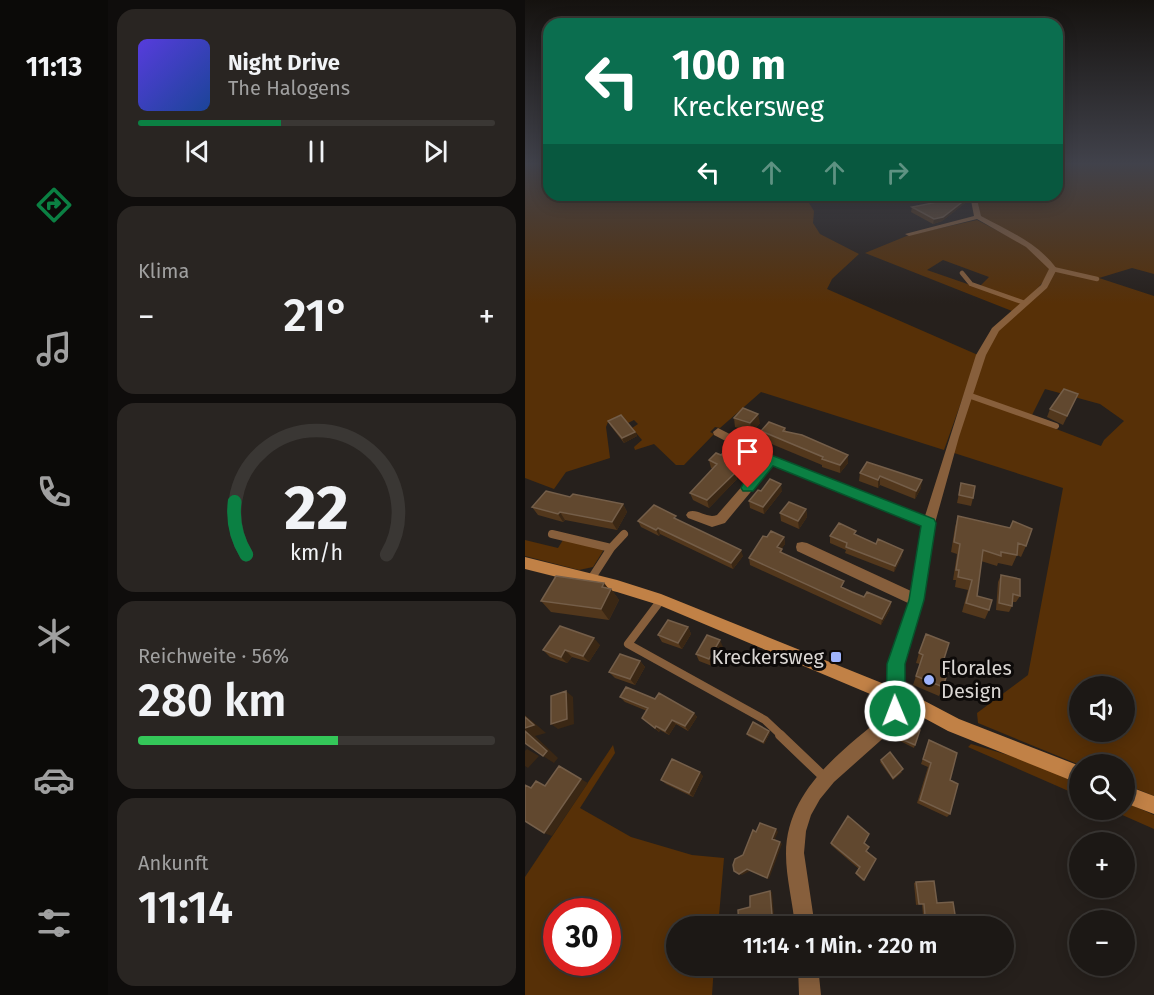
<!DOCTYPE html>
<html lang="de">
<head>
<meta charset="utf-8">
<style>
  :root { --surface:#1c1815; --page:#292522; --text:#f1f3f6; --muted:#a0a0a0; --line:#3a3734; --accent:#0b8043 }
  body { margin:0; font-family:"Fira Sans",sans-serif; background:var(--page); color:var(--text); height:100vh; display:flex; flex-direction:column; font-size:22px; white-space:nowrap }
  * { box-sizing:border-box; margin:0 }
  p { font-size:20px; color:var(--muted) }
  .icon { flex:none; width:33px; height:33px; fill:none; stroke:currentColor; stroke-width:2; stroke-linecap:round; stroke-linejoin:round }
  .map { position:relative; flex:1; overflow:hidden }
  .sheet { display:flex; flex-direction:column; gap:9px; padding:9px; background:#0f0d0c; width:417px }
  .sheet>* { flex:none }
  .hud { position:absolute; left:18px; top:18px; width:520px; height:183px; border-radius:18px; box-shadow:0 3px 15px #0003,0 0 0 2px var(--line); background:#0b6e4f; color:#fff; overflow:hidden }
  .controls { position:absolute; left:544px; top:676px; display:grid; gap:12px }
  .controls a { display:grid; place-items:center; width:66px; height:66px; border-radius:50%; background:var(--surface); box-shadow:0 3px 15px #0003,0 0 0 2px var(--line); font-size:30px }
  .speed { position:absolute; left:18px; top:898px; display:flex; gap:12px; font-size:30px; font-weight:700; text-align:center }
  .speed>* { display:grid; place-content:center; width:78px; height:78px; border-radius:50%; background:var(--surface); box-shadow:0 3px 15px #0003,0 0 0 2px var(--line); line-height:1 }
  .speed .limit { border:9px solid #d22; background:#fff; color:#111 }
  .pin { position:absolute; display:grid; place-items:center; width:51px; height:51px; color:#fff; margin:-62px -26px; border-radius:50% 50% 50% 0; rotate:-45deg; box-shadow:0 0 6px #0007 }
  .pin .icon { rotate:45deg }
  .me { position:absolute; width:66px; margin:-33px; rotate:359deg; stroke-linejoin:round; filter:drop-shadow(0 0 4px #0008) }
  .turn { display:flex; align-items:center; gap:21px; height:126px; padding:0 30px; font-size:27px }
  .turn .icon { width:78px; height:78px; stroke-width:2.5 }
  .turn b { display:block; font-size:42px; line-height:51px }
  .lanes { display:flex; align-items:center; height:57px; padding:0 30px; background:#0003; justify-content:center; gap:30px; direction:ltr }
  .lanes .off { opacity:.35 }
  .big { font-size:45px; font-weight:600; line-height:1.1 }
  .sheet .widget { flex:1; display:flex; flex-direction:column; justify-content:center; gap:9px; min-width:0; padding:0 21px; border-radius:18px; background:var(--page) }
  .sheet .dial { align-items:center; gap:0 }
  .dial svg { height:156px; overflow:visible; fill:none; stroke:var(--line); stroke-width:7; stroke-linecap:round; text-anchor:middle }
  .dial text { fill:var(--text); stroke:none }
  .song { display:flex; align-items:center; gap:18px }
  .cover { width:72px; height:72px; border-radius:9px; background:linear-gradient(135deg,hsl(250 70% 55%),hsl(220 70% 35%)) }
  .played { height:6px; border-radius:3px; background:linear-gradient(90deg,var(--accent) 40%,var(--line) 40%) }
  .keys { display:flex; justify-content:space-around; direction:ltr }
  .heat { display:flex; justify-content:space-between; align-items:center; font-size:33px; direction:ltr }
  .charge { height:9px; border-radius:4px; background:linear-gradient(90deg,#34c759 56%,var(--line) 0) }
  .trip { position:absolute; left:141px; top:916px; width:348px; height:60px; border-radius:30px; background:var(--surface); box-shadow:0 3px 15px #0003,0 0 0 2px var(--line); font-weight:600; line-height:60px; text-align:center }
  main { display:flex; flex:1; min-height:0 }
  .menu { display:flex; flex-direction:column; width:108px; justify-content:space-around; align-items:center; background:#0b0a08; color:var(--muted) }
  .menu .icon { width:42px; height:42px }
  .menu .current { color:var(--accent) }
  .menu b { font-size:27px; color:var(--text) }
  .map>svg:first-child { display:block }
  .green { fill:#573007; fill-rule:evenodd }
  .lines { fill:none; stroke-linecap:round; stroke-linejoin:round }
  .service-far3 { stroke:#875f3c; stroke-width:4.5 }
  .service-far2 { stroke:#875f3c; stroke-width:6 }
  .service-far1 { stroke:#875f3c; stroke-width:8 }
  .service { stroke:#875f3c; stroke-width:10 }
  .minor { fill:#875f3c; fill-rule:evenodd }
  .secondary { fill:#c18146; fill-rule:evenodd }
  .wall { fill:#52371c }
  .shaded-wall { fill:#3a2714 }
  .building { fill:#61482f; stroke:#745e49; stroke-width:1.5 }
  .route { fill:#0b8043; stroke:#07532c; stroke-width:1.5 }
  .poi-dot { fill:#9eb4fd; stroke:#0d0a09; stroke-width:2 }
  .labels { text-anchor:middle; stroke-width:6; stroke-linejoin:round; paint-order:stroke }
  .near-poi-label { font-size:20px; fill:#dad6d3; stroke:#0d0a09; text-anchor:end }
</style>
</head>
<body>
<main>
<nav class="menu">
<b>11:13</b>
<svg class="icon current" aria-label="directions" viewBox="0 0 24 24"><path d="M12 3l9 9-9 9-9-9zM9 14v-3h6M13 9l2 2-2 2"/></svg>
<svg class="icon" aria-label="music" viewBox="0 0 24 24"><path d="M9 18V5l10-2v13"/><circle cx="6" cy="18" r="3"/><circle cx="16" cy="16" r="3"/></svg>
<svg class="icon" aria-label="phone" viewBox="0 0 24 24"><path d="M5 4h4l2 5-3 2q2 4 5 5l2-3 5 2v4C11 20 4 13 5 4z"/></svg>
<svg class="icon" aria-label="climate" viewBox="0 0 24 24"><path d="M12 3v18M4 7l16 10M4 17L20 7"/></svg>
<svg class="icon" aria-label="car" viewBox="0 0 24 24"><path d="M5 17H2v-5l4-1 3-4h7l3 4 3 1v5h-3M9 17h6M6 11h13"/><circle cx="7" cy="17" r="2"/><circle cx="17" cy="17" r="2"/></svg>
<svg class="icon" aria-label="filters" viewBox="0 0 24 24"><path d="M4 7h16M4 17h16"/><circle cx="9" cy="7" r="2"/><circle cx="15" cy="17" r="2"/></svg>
</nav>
<section class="sheet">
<div class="widget">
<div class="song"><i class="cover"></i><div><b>Night Drive</b><p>The Halogens</p></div></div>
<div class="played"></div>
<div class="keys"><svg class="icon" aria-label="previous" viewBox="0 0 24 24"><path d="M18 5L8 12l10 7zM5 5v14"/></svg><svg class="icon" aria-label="pause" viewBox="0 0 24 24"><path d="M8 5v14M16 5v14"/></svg><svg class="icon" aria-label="next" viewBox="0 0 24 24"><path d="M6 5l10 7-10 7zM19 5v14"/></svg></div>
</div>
<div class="widget"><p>Klima</p>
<div class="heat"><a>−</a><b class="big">21°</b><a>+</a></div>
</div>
<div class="widget dial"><svg viewBox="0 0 100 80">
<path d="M14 69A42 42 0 1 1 86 69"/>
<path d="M14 69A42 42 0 0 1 8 42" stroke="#0b8043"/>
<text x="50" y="56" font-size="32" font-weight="700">22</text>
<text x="50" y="72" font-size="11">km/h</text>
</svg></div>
<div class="widget"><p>Reichweite · 56%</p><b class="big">280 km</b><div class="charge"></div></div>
<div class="widget"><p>Ankunft</p><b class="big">11:14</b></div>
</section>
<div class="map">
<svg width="629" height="995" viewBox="0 0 629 995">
  <rect width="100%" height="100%" fill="#26201c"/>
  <path class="green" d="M0 164H24V195H279L289 211 288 223 295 234 334 254 307 279 302 289 453 355 419 450 236 392 195 428 190 427 185 432 189 434 159 465H151L129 444 110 450 109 447 117 440 107 428 113 424 109 420 103 423 92 416 83 422 81 427 85 458 41 472 29 489 0 478Z
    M533 164H629V274L607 268 574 278 629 296V796L600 784V765H555L453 723 452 713 503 675 538 488 426 452 444 396 576 446 579 440 599 421 575 404 520 389 506 417 445 394 458 356 471 331 501 303 529 268 524 261 456 218 451 195H532ZM555 687H600V732H555Z
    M452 220 508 249 527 269 517 286 499 302 455 286 464 277 418 260 402 270 497 303 487 311 340 253 384 235Z
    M0 540 33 548 38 540 77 549 78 551 68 567 54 570 0 556Z
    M446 744 496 759 555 783V796L443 747Z
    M88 745 90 753 55 808 106 837 167 855 199 858 193 927H152V966H189L187 995H0V877ZM32 912H82V963H32Z
    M600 802 629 815V829L586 810H600Z"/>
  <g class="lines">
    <path class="service-far3" d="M528 269 572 279
      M437 273 446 284 500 303"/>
    <path class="service-far2" d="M443 395 531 426
      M27 534 33 535"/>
    <path class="service-far1" d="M27 534 86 548 66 579
      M86 548 99 534
      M136 600 103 644 240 720 257 736"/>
    <path class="service" d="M255 735 300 778"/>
    <path class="minor" d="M305 195H313L304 200H300V198Z
      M445 195H451L456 216C484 231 513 243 532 269L522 288 474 331 461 355 434 437 410 523 398 600 379 664 378 711 373 725 309 782 295 799 286 815 281 831 279 853 290 927H270C268 903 261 878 261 854 261 790 317 751 361 714L363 664 383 603 272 551 271 547 272 543 277 542 282 543 386 591 397 526 248 465 200 523 187 527 163 518 161 515 163 512C173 508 181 519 192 515L239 461 189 435 188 432 193 428 250 457 400 516 451 355 467 328 516 285 524 269 501 247 452 219 384 236 380 234 449 216Z
      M273 966H293L296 995H274Z"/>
    <path class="secondary" d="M0 557 92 580 136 594 394 698 434 719 555 766V784L423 731 388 712 134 605 92 592 0 569Z
      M600 785 629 796V814L600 803Z"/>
  </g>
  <path class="wall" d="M292 195H301L299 196 298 200H294Z
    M339 195 313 203 307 201V196Z
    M410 196 444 200 417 221 408 224 386 212 387 207 412 202 410 201Z
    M553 394 538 425 522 417 525 409Z
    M209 418 235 423 227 432 210 427Z
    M83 421 110 432 112 436 99 443 85 425Z
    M260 428 261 431 323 455V463L315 473 297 467V465L237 440 236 431Z
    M196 455 221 462 211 474 212 479 184 508 168 500 165 493 188 469 186 468 184 460Z
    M342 462 396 488 390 499 355 485 353 488 334 481 335 473Z
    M436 483 448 498 446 506 432 503Z
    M236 491H257L239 514 225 508 224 501Z
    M45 497 98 504 102 512 92 530 40 520 38 522 13 515 7 507Z
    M281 509 282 517 274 529 256 521 255 513Z
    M433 516 501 546 496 557 492 555 487 566 473 563 472 566 456 561 452 596 464 610 460 619 437 612 443 590 430 587 431 580H428L432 554 426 552 430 527Z
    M152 519 218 556 208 569 135 534 134 536 116 527 113 521Z
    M331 535 377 556 369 572 320 553 321 550 305 543V536Z
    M242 537H259L260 544 256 549 258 554 319 588 339 597 366 602 365 609 356 625 225 565 224 558Z
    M476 575 495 596 491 602H487V606L484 612 471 610 473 582Z
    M79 583 83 588 86 589 94 600 84 620 26 612 16 601Z
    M163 627 166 634 157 649 137 642 133 635Z
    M75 645 64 662 47 657 42 663 25 657 18 650Z
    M198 647 187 666 174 661 171 654Z
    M394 653 418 662V687L414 696 388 685 395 664 391 663Z
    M115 661 120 667 110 685 90 678 84 672Z
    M95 697 130 699 169 713 172 717 163 731 151 724 144 735 135 730 134 732 117 718 122 711 100 702Z
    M381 724 395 730 389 748 375 741Z
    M244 731 245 733 239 744 223 736 222 734Z
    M404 740 425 780V814L422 817 392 803 403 767 396 764Z
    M356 760 377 772 368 780 355 762Z
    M178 776 168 797 141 784 136 780Z
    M344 834 340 843 342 851 351 859 338 881 331 874 334 869 306 845V843Z
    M391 882 412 903 432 927H399L397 904 391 905 389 883Z"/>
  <path class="shaded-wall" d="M322 195H339L313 203V198Z
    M445 196 444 200 417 221 408 224 409 219Z
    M233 414 235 423 227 432 225 423Z
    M110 432 112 436 99 443 97 438Z
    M219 454 221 462 211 474 212 479 184 508 182 500Z
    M323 455V463L315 473V465Z
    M355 476V485L353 488V480Z
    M397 480 396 488 390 499 391 491Z
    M256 484 257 491 239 514 238 507Z
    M98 504 102 512 92 530 87 522Z
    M281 509 282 517 274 529 273 521Z
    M35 512 40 520 38 522 33 514Z
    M133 528 135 534 134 536 131 530Z
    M259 537 260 544 253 554 252 547Z
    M216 550 218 556 208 569 206 563Z
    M378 550 377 556 369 572 370 566Z
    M79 583 85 591 86 589 94 600 84 620 76 609 77 587Z
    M366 602 365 609 356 625 357 619Z
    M163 627 166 634 157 649 153 643Z
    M69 638 75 645 64 662 58 656Z
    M195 640 198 647 187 666 184 659Z
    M40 650 47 657 42 663 36 657Z
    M115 661 120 667 110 685 105 679Z
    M41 691 48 697 49 724 33 729 26 724Z
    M169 713 172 717 163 731 160 726Z
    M0 715 21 733 10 736 33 758 29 763 18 756 0 731Z
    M147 720 151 724 144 735 140 731Z
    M131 726 135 730 134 732 130 728Z
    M244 731 245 733 239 744 238 742Z
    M2 749 14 756 3 768 0 766V751Z
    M175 772 178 776 168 797 164 793Z
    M56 779 63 783 27 836 19 833Z
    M251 829 253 832 249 841 247 839Z
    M255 842 257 844 244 879 242 878Z
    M222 869 225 871 217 875 214 874Z
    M245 891 247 892 249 916 247 915Z
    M242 917H244L245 927H243Z"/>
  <path class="building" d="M308 195H322L313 198 307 196Z
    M415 195 445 196 418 217 409 219 387 207 418 201 410 196Z
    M539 389 553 394 542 416 525 409Z
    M218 408 233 414 225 423 209 418Z
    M96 415 110 432 97 438 83 421Z
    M244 422 260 428 258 431 277 435 323 455 315 465 297 459 298 457 236 431Z
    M203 448 219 454 207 470 211 472 182 500 165 493 192 464 184 460 191 453 196 455Z
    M342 462 397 480 391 491 355 476 353 480 335 473Z
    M245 479 256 484 238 507 224 501 233 490 236 491Z
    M436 483 450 486 448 498 434 495Z
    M21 491 45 497 48 494 98 504 87 522 35 512 33 514 7 507Z
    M264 502 281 509 273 521 255 513Z
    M129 505 151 516 149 518 216 550 206 563 133 528 131 530 113 521Z
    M433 516 485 528 488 521 507 529 501 546 493 543 492 555 476 552V556L458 550 452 596 467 600 464 610 441 603 447 580 433 577 434 570H431L435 544 429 542Z
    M314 523 331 531 329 534 351 544 353 539 378 550 370 566 321 547 322 543 305 536Z
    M246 531 259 537 252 547 257 549 255 552 319 581 316 587 327 592 339 597 342 592 366 602 357 619 224 558 238 536 242 537Z
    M476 575 495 579V596L488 594 487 606 474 603Z
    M31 576 79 583 77 587 86 589 76 609 16 601Z
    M143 620 163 627 153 643 133 635Z
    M35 626 69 638 58 656 40 650 36 657 18 650Z
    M401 634 424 643 418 662 425 665 418 687 391 676 398 655 394 653Z
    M182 635 195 640 184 659 171 654Z
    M95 654 115 661 105 679 84 672Z
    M101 687 130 699 134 693 169 713 160 726 147 720 140 731 131 726 130 728 117 718 123 708 95 697Z
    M41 691 42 719 26 724V696Z
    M0 717 9 725 0 728Z
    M228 722 244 731 238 742 222 734Z
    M381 724 395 730 390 745 376 739Z
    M0 731 22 751 18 756 0 743Z
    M404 740 432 753 425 780 433 784 425 814 395 800 406 763 398 759Z
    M365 752 378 769 368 778 356 760Z
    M147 759 175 772 164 793 136 780Z
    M34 766 56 779 19 833 0 821V785L6 788 11 781 20 786Z
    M323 816 344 834 339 843 344 847 341 851 351 859 339 880 331 873 335 867 306 843Z
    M235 823 251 829 247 839 255 842 242 878 222 869 214 874 209 871 208 865 210 859 218 855 228 830 231 832Z
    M409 881 412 903 428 902 432 927H401L399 904H394L391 882Z
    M245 891 247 915 242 917 243 927H214L213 910 225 907V896Z"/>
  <linearGradient id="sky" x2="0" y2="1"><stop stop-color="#15120f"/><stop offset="0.54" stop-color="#41424b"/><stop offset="1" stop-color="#41424b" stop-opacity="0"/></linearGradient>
  <rect width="629" height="303" fill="url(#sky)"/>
  <path class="route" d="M246 455 409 519 411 523 399 600 380 664V711L377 717 370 720 364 717 361 711 362 664 384 600 396 526 248 466 228 491H218L216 488 218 484 242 456Z"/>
  <g class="poi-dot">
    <rect x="305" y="651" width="12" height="12" rx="3"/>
    <circle cx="404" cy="680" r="6"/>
  </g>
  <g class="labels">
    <g class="near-poi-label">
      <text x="299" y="664">Kreckersweg</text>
      <text x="416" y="675" text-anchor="start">Florales<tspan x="416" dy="23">Design</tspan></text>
    </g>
  </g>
</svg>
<div class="controls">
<a><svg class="icon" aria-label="sound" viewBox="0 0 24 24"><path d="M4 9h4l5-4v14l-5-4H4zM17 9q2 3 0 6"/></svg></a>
<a><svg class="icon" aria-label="search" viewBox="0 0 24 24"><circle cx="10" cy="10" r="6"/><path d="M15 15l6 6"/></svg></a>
<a>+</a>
<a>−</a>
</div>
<div class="speed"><div class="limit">30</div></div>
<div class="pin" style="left:223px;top:488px;background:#d93025"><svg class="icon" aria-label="arrive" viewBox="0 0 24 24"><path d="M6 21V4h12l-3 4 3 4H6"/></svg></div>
<svg class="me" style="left:370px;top:711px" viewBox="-20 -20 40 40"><circle r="17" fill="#0b8043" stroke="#fff" stroke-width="3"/><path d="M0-11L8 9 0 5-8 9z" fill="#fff"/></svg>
<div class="trip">11:14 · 1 Min. · 220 m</div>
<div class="hud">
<div class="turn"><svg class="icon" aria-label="left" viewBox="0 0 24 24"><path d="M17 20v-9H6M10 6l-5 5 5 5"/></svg><div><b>100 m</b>Kreckersweg</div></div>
<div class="lanes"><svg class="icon" aria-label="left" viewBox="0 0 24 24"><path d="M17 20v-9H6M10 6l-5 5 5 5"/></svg><svg class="icon off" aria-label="ahead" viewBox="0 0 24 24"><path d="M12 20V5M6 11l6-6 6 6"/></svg><svg class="icon off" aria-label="ahead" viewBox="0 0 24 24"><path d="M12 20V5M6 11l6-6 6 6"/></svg><svg class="icon off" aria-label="right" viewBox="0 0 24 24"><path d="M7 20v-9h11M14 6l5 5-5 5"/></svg></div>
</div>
</div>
</main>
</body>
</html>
